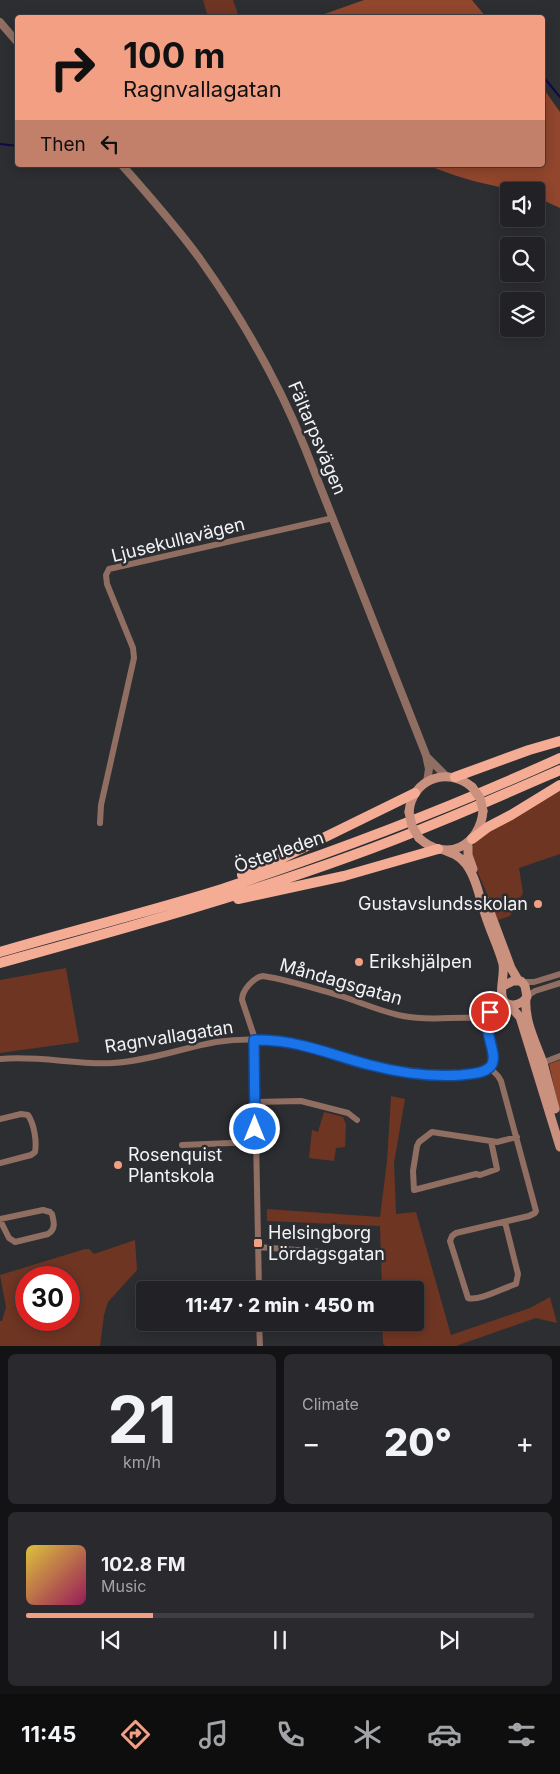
<!DOCTYPE html>
<html lang="en">
<head>
<meta charset="utf-8">
<style>
  :root { --surface:#222226; --page:#2a2a2e; --text:#f1f3f6; --muted:#a2a4a7; --line:#3f3f43; --accent:#f39f84 }
  body { margin:0; font-family:Inter,sans-serif; background:var(--page); color:var(--text); height:100vh; display:flex; flex-direction:column; font-size:19px; white-space:nowrap }
  * { box-sizing:border-box; margin:0 }
  p { font-size:16px; color:var(--muted) }
  .icon { flex:none; width:28px; height:28px; fill:none; stroke:currentColor; stroke-width:2; stroke-linecap:round; stroke-linejoin:round }
  .map { position:relative; height:1346px; overflow:hidden }
  .sheet { display:flex; flex-direction:column; gap:8px; padding:8px; background:#131315; flex:1 }
  .sheet>* { flex:none }
  .guide { position:absolute; left:15px; top:15px; width:530px; height:152px; border-radius:5px; box-shadow:0 2px 12px #0003,0 0 0 1px var(--line); background:#f39f84; color:#111; overflow:hidden }
  .tools { position:absolute; left:500px; top:182px; display:grid; gap:10px }
  .tools a { display:grid; place-items:center; width:45px; height:45px; border-radius:5px; background:var(--surface); box-shadow:0 2px 12px #0003,0 0 0 1px var(--line); font-size:25px }
  .speed { position:absolute; left:15px; top:1266px; display:flex; gap:10px; font-size:25px; font-weight:700; text-align:center }
  .speed>* { display:grid; place-content:center; width:65px; height:65px; border-radius:50%; background:var(--surface); box-shadow:0 2px 12px #0003,0 0 0 1px var(--line); line-height:1 }
  .speed .limit { border:8px solid #d22; background:#fff; color:#111 }
  .pin { position:absolute; display:grid; place-items:center; width:42px; height:42px; color:#fff; margin:-21px; border:2px solid #fff; border-radius:50%; box-shadow:0 1px 5px #0007 }
  .me { position:absolute; width:55px; margin:-28px; rotate:0deg; stroke-linejoin:round; filter:drop-shadow(0 0 4px #0008) }
  .turn { display:flex; align-items:center; gap:18px; height:105px; padding:0 25px; font-size:22px }
  .turn .icon { width:65px; height:65px; stroke-width:2.5 }
  .turn b { display:block; font-size:35px; line-height:42px }
  .then { display:flex; align-items:center; height:48px; padding:0 25px; background:#0003; gap:10px; font-size:19px }
  .big { font-size:38px; font-weight:800; line-height:1.1 }
  .sheet .widget { flex:1; display:flex; flex-direction:column; justify-content:center; gap:8px; min-width:0; padding:0 18px; border-radius:8px; background:var(--page) }
  .sheet .dial { align-items:center; gap:0 }
  .dial b { font-size:65px; line-height:1 }
  .song { display:flex; align-items:center; gap:15px }
  .cover { width:60px; height:60px; border-radius:8px; background:linear-gradient(135deg,hsl(50 70% 55%),hsl(330 70% 35%)) }
  .played { height:5px; border-radius:2px; background:linear-gradient(90deg,var(--accent) 25%,var(--line) 25%) }
  .keys { display:flex; justify-content:space-around; direction:ltr }
  .heat { display:flex; justify-content:space-between; align-items:center; font-size:28px; direction:ltr }
  .sheet .tiles { flex:1; display:grid; gap:8px; grid-template-columns:1fr 1fr }
  .widget:last-child { grid-column:span 2 }
  .trip { position:absolute; left:136px; top:1281px; width:288px; height:50px; border-radius:5px; background:var(--surface); box-shadow:0 2px 12px #0003,0 0 0 1px var(--line); font-weight:800; line-height:50px; text-align:center }
  .tab-bar { display:flex; height:80px; justify-content:space-around; align-items:center; background:#0e0e0f; color:var(--muted) }
  .tab-bar .icon { width:35px; height:35px }
  .tab-bar .on { color:var(--accent) }
  .tab-bar b { font-size:22px; color:var(--text) }
  .map>svg:first-child { display:block }
  .green { fill:#6e3522; fill-rule:evenodd }
  .forest { fill:#91462d }
  .lines { fill:none; stroke-linecap:round; stroke-linejoin:round }
  .stream { stroke:#0f0948; stroke-width:2 }
  .minor { stroke:#916e62; stroke-width:6 }
  .tertiary { stroke:#916e62; stroke-width:8 }
  .secondary { stroke:#ca917f; stroke-width:9 }
  .primary { stroke:#f5ac94; stroke-width:10 }
  .secondary-bridge { stroke:#ca917f; stroke-width:9 }
  .route-casing { stroke:#114b97; stroke-width:12 }
  .route { stroke:#1a73e8; stroke-width:9 }
  .poi-dot { fill:#f39f84; stroke:#2d2e32; stroke-width:2 }
  .labels { text-anchor:middle; stroke-width:5; stroke-linejoin:round; paint-order:stroke }
  .street-label { font-size:18px; fill:#f3f4f7; stroke:#2d2e32 }
  .poi-label { font-size:18px; fill:#f3f4f7; stroke:#2d2e32; text-anchor:start }
</style>
</head>
<body>
<div class="map">
<svg width="560" height="1347" viewBox="0 0 560 1347">
  <rect width="100%" height="100%" fill="#2d2e32"/>
  <path class="green" d="M203 0H233L239 17H208Z
    M560 789V854L519 868 523 893 510 916 498 920 470 854 471 848 483 833Z
    M66 968 79 1042 0 1053V980Z
    M391 1096 405 1099 394 1163 396 1214 416 1212 451 1335 530 1308 550 1297 557 1323 536 1318 456 1346H385L383 1343 382 1323 415 1322V1290H382L380 1226 267 1221V1209L380 1217 387 1161Z
    M324 1112 343 1117 346 1125 345 1147 336 1148 334 1161 309 1158 312 1130 318 1132Z
    M135 1240 137 1270 108 1302 104 1315 100 1346H0V1321H2L6 1307 0 1275 85 1249H89L94 1254ZM26 1278H69V1320H26Z"/>
  <path class="forest" d="M364 0H472L486 17H316Z
    M543 88 560 112V208L536 197V191C505 191 457 178 428 165H542Z
    M560 1060V1114L549 1064Z"/>
  <g class="lines">
    <path class="stream" d="M542 75 560 97
      M0 144 18 146"/>
    <path class="minor" d="M100 823 101 805 134 658 133 648 107 584 106 575 109 569 333 518
      M522 982H534L560 974
      M527 996 535 991 560 983
      M0 1059C38 1055 75 1065 113 1063 148 1061 182 1048 216 1042 243 1038 272 1039 299 1045 328 1051 357 1063 386 1069 411 1075 436 1076 461 1075 470 1074 483 1074 490 1068 499 1058 489 1039 487 1028 485 1015 496 1001 501 990
      M540 1062 542 1063 560 1056
      M490 1068 498 1076 501 1081 536 1211 535 1213 529 1216 456 1233 452 1236 450 1241 468 1298C480 1301 503 1288 516 1284L518 1274 505 1222
      M255 1102 301 1101 348 1113 357 1120
      M0 1119 21 1114 28 1115C34 1124 37 1141 35 1152L31 1155 0 1163
      M491 1141 497 1169 480 1175 476 1174 414 1190 413 1171 417 1146 419 1142 432 1132 491 1141 497 1142 517 1137
      M182 1145 255 1142
      M0 1219 43 1210 50 1212 52 1214C54 1222 56 1229 48 1234L15 1242 9 1238 0 1220
      M258 1247 350 1254
      M259 1290 254 1036 242 1000C242 990 254 977 263 976 289 980 316 989 341 996 362 1003 382 1012 403 1016 431 1022 460 1015 488 1019
      M259 1322 260 1347"/>
    <path class="tertiary" d="M0 22 18 43
      M122 165C149 196 176 226 200 259 242 318 278 381 305 448L426 755 429 769 427 782
      M428 758 446 776"/>
    <path class="secondary" d="M409 812C412 779 447 766 472 787
      M419 838C446 863 480 846 483 811
      M468 842V855L473 869
      M444 850C452 853 460 856 466 864 477 879 480 900 486 917 491 933 499 948 503 964 505 976 498 993 504 1001 510 1009 522 1004 527 997L525 986 521 981H513L503 986
      M486 901 511 968 518 980
      M526 998C524 1021 536 1043 543 1063 547 1078 551 1094 555 1109
      M509 1005 520 1017 560 1147"/>
    <path class="primary" d="M455 777 529 750 560 741
      M472 839 488 827 511 815 560 785
      M242 875 264 867 415 793
      M238 899 344 876 438 849
      M0 952C74 930 149 912 222 889 337 851 450 808 560 758
      M0 963C118 930 236 898 351 856 421 831 491 800 560 770"/>
    <path class="secondary-bridge" d="M472 787 480 798 483 811
      M409 812 412 826 419 838"/>
  </g>
  <g class="lines">
    <defs>
      <path id="route" d="M255 1129 254 1040C270 1040 285 1041 300 1045 323 1050 346 1059 370 1065 400 1073 430 1077 461 1075 470 1074 483 1074 490 1067 501 1056 480 1030 490 1012"/>
    </defs>
    <use href="#route" class="route-casing"/>
    <use href="#route" class="route"/>
  </g>
  <g class="poi-dot">
    <circle cx="538" cy="904" r="5"/>
    <circle cx="359" cy="962" r="5"/>
    <circle cx="118" cy="1165" r="5"/>
    <rect x="253" y="1238" width="10" height="10" rx="2.5"/>
  </g>
  <g class="labels">
    <g class="street-label">
      <text transform="translate(317 438) rotate(67)" y="6">Fältarpsvägen</text>
      <text transform="translate(178 540) rotate(-14)" y="6">Ljusekullavägen</text>
      <text transform="translate(279 852) rotate(-19)" y="6">Österleden</text>
      <text transform="translate(341 982) rotate(16)" y="6">Måndagsgatan</text>
      <text transform="translate(169 1037) rotate(-9)" y="6">Ragnvallagatan</text>
    </g>
    <g class="poi-label">
      <text x="528" y="910" text-anchor="end">Gustavslundsskolan</text>
      <text x="369" y="968">Erikshjälpen</text>
      <text x="128" y="1161">Rosenquist<tspan x="128" dy="21">Plantskola</tspan></text>
      <text x="268" y="1239">Helsingborg<tspan x="268" dy="21">Lördagsgatan</tspan></text>
    </g>
  </g>
</svg>
<div class="tools">
<a><svg class="icon" aria-label="sound" viewBox="0 0 24 24"><path d="M4 9h4l5-4v14l-5-4H4zM17 9q2 3 0 6"/></svg></a>
<a><svg class="icon" aria-label="search" viewBox="0 0 24 24"><circle cx="10" cy="10" r="6"/><path d="M15 15l6 6"/></svg></a>
<a><svg class="icon" aria-label="layers" viewBox="0 0 24 24"><path d="M12 4l9 5-9 5-9-5zM3 14l9 5 9-5"/></svg></a>
</div>
<div class="speed"><div class="limit">30</div></div>
<div class="pin" style="left:490px;top:1012px;background:#d93025"><svg class="icon" aria-label="arrive" viewBox="0 0 24 24"><path d="M6 21V4h12l-3 4 3 4H6"/></svg></div>
<svg class="me" style="left:255px;top:1129px" viewBox="-20 -20 40 40"><circle r="17" fill="#1a73e8" stroke="#fff" stroke-width="3"/><path d="M0-11L8 9 0 5-8 9z" fill="#fff"/></svg>
<div class="trip">11:47 · 2 min · 450 m</div>
<div class="guide">
<div class="turn"><svg class="icon" aria-label="right" viewBox="0 0 24 24"><path d="M7 20v-9h11M14 6l5 5-5 5"/></svg><div><b>100 m</b>Ragnvallagatan</div></div>
<div class="then">Then<svg class="icon" aria-label="left" viewBox="0 0 24 24"><path d="M17 20v-9H6M10 6l-5 5 5 5"/></svg></div>
</div>
</div>
<section class="sheet">
<div class="tiles">
<div class="widget dial"><b>21</b><p>km/h</p></div>
<div class="widget"><p>Climate</p>
<div class="heat"><a>−</a><b class="big">20°</b><a>+</a></div>
</div>
<div class="widget">
<div class="song"><i class="cover"></i><div><b>102.8 FM</b><p>Music</p></div></div>
<div class="played"></div>
<div class="keys"><svg class="icon" aria-label="previous" viewBox="0 0 24 24"><path d="M18 5L8 12l10 7zM5 5v14"/></svg><svg class="icon" aria-label="pause" viewBox="0 0 24 24"><path d="M8 5v14M16 5v14"/></svg><svg class="icon" aria-label="next" viewBox="0 0 24 24"><path d="M6 5l10 7-10 7zM19 5v14"/></svg></div>
</div>
</div>
</section>
<nav class="tab-bar">
<b>11:45</b>
<svg class="icon on" aria-label="directions" viewBox="0 0 24 24"><path d="M12 3l9 9-9 9-9-9zM9 14v-3h6M13 9l2 2-2 2"/></svg>
<svg class="icon" aria-label="music" viewBox="0 0 24 24"><path d="M9 18V5l10-2v13"/><circle cx="6" cy="18" r="3"/><circle cx="16" cy="16" r="3"/></svg>
<svg class="icon" aria-label="phone" viewBox="0 0 24 24"><path d="M5 4h4l2 5-3 2q2 4 5 5l2-3 5 2v4C11 20 4 13 5 4z"/></svg>
<svg class="icon" aria-label="climate" viewBox="0 0 24 24"><path d="M12 3v18M4 7l16 10M4 17L20 7"/></svg>
<svg class="icon" aria-label="car" viewBox="0 0 24 24"><path d="M5 17H2v-5l4-1 3-4h7l3 4 3 1v5h-3M9 17h6M6 11h13"/><circle cx="7" cy="17" r="2"/><circle cx="17" cy="17" r="2"/></svg>
<svg class="icon" aria-label="filters" viewBox="0 0 24 24"><path d="M4 7h16M4 17h16"/><circle cx="9" cy="7" r="2"/><circle cx="15" cy="17" r="2"/></svg>
</nav>
</body>
</html>
